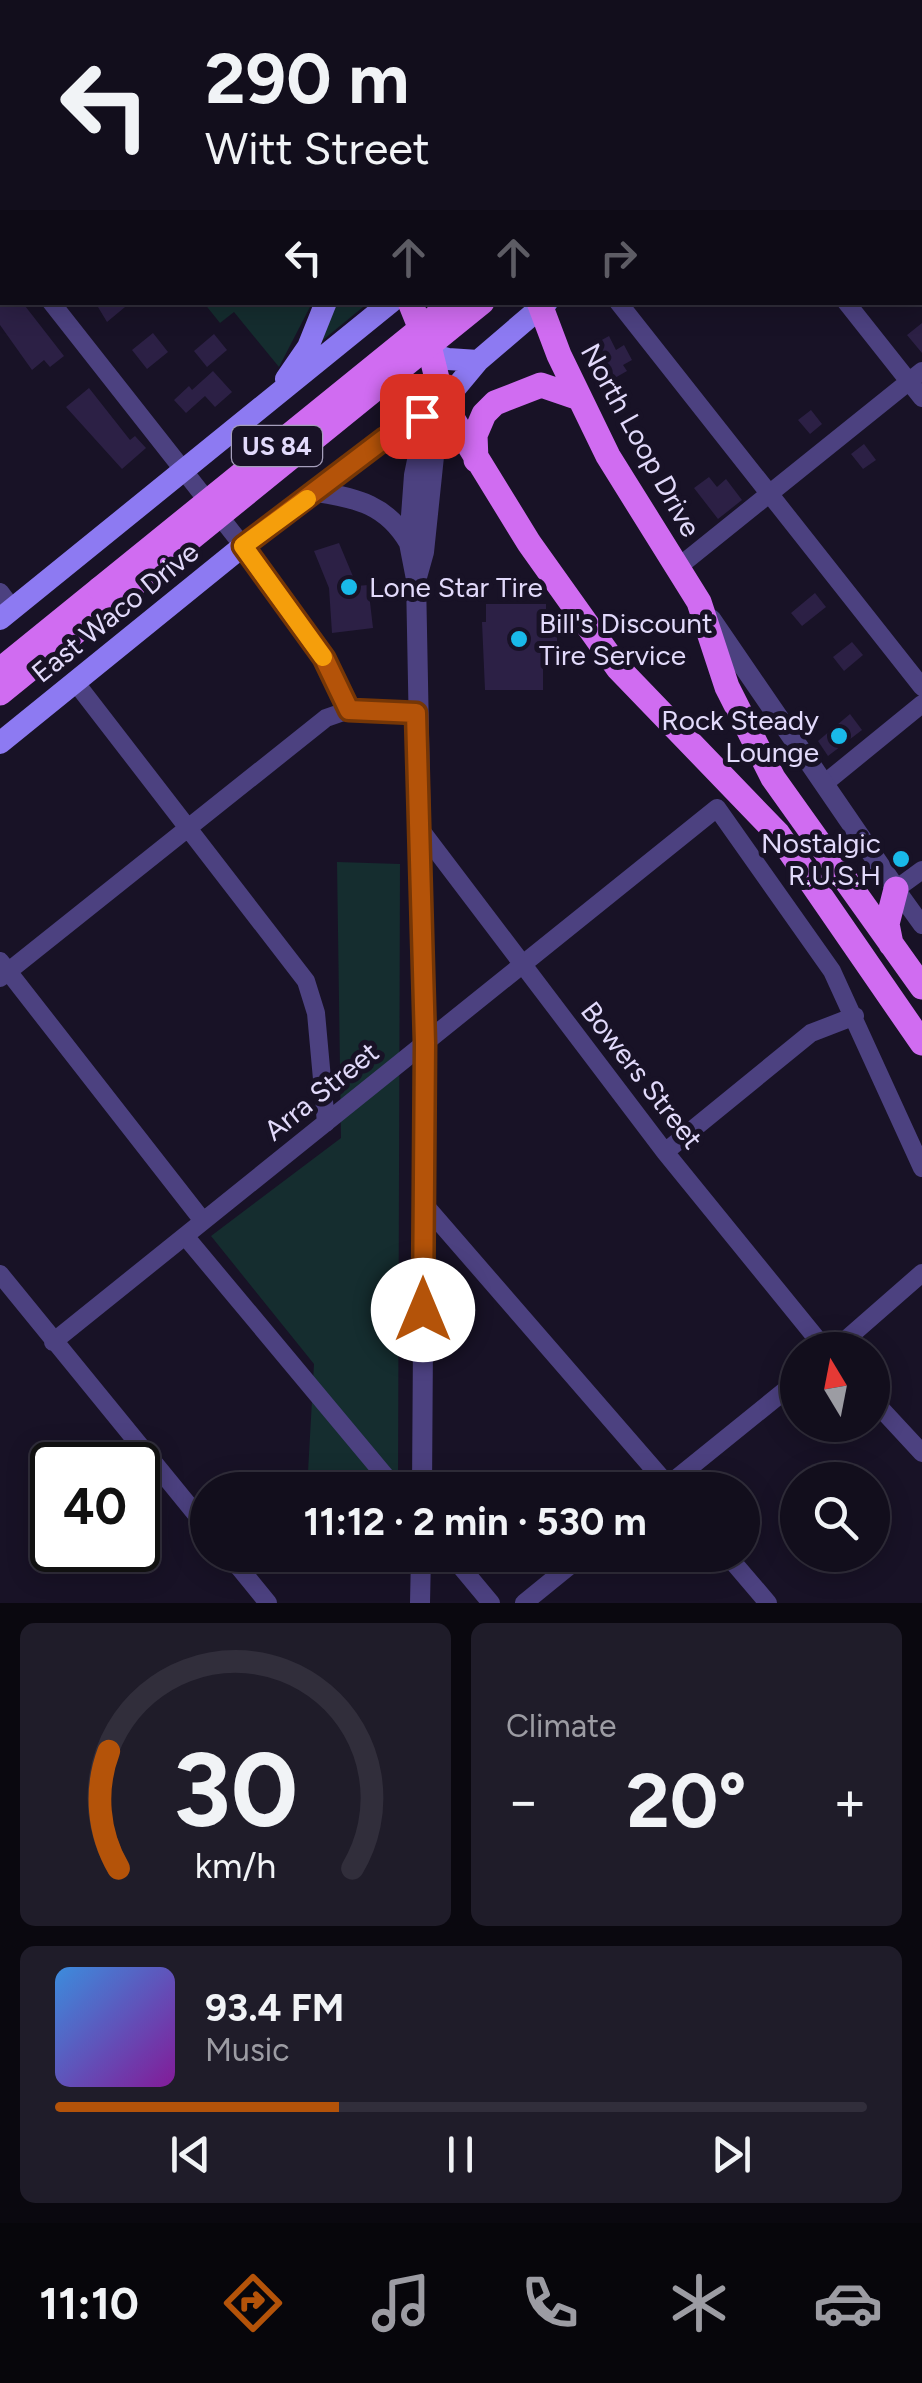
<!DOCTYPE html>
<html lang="en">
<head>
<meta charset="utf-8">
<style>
  :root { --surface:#120e1c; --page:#1f1c29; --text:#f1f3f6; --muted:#9c9ca3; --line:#312e3b; --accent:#b45309 }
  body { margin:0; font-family:Figtree,sans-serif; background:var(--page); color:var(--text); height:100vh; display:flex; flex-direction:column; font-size:38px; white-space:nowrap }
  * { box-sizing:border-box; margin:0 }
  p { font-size:32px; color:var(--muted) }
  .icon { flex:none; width:55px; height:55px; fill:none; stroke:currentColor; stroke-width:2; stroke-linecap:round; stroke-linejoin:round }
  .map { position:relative; height:1603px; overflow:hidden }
  .details { display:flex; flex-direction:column; gap:20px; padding:20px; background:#0a080f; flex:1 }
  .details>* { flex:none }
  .banner { position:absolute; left:0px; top:0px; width:922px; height:305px; box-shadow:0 5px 25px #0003,0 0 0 2px var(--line); background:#120e1c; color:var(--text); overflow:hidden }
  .needle { width:65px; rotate:350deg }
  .controls { position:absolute; left:780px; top:1332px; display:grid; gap:20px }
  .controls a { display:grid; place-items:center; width:110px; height:110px; border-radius:50%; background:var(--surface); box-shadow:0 5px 25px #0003,0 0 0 2px var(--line); font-size:50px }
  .speed { position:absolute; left:30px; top:1442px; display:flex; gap:20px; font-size:50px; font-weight:700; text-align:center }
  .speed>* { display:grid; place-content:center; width:130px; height:130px; border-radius:50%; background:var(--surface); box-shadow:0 5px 25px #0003,0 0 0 2px var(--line); line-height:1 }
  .speed .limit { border:5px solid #111; border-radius:15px; background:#fff; color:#111 }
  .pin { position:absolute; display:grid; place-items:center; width:85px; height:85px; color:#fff; margin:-42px; border-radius:20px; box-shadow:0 5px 15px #0006 }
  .me { position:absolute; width:110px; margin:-55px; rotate:0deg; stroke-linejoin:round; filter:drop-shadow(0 0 8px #0008) }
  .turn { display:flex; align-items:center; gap:35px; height:210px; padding:0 40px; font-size:45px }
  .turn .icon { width:130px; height:130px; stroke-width:2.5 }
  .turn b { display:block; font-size:70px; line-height:85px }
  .lanes { display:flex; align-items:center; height:95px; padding:0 40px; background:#0003; justify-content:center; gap:50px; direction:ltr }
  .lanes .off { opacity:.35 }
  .big { font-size:75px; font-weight:700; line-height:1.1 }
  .details .widget { flex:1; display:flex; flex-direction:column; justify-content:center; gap:15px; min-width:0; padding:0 35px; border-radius:15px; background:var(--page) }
  .details .dial { align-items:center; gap:0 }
  .dial svg { height:260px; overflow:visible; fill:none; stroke:var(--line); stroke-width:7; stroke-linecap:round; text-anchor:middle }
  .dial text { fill:var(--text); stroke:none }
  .song { display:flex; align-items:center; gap:30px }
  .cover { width:120px; height:120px; border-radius:15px; background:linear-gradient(135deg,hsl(210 70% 55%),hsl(290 70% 35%)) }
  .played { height:10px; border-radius:5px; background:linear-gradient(90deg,var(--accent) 35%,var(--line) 35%) }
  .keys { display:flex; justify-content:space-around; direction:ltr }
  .heat { display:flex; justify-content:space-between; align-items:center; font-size:55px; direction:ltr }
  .details .tiles { flex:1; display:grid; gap:20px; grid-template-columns:1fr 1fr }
  .widget:last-child { grid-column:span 2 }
  .trip { position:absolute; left:190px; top:1472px; width:570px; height:100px; border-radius:50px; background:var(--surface); box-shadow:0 5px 25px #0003,0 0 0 2px var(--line); font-weight:700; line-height:100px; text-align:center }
  .tab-bar { display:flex; height:160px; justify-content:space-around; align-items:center; background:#07060b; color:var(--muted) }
  .tab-bar .icon { width:70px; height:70px }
  .tab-bar .on { color:var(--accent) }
  .tab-bar b { font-size:45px; color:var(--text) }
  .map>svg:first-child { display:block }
  .green { fill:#152d2f }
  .building { fill:#2c2045 }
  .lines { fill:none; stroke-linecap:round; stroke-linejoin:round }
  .minor { stroke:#4c4180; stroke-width:18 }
  .tertiary { stroke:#4c4180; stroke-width:20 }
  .secondary { stroke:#8d7af2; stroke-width:22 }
  .primary { stroke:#d06cf1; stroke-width:25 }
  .primary-bridge { stroke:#d06cf1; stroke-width:25 }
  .route-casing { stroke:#753606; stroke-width:25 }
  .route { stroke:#b45309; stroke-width:18 }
  .slow { stroke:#f59e0b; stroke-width:18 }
  .poi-dot { fill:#19b9e9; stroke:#181226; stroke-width:4 }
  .labels { text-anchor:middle; stroke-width:10; stroke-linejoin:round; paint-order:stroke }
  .shield { fill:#181226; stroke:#a59ebb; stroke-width:2.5 }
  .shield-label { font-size:25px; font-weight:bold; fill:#e2dafb }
  .street-label { font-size:28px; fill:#e2dafb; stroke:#181226 }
  .poi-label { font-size:28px; fill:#e2dafb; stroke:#181226; text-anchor:start }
</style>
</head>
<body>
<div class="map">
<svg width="922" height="1603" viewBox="0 0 922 1603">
  <rect width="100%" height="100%" fill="#181226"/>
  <path class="green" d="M463 0H746L743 2Z
    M204 303H312L279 367 234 312 220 323Z
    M332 303H368L318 344Z
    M337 862 400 864 398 1490H307L314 1364 211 1236 341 1138Z"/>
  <path class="building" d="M0 302H22L64 356 50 367 44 360 32 370 0 325Z
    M95 302H131L107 322Z
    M922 323V353L907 335Z
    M153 333 168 352 147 369 132 350Z
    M214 334 227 350 207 367 194 351Z
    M609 336 616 350 624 345 632 360 623 365 627 371 613 379 600 355 594 358 589 347Z
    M213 371 232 392 215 407 205 396 186 413 174 400 189 386 192 390Z
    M89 388 130 440 135 436 146 448 122 469 66 407Z
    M811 410 822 424 810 434 798 420Z
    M864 444 876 460 863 469 851 454Z
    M709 477 717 487 726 479 742 500 718 519 694 488Z
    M339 543 357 586 368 585 373 628 332 633 329 588 314 551Z
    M815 593 826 607 802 626 791 613Z
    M486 604H546V621H557V658H543V690H485L482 622H486Z
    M852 642 863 655 844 671 833 657Z
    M850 714 862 730 828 756 818 741Z"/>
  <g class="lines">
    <path class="minor" d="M95 0 97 2
      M221 2 224 0
      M920 101 922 103
      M0 148 2 151
      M0 182 2 180
      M0 236 2 239
      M51 302 243 546 324 659 349 710
      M618 302 922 687
      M846 302 922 398
      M677 568 922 371
      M0 592 12 608
      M76 683 306 981 316 1013 326 1123
      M825 783 922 704
      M420 829 665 1152 826 1350
      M922 870 896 889 922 925
      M0 961 203 1221
      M0 978 326 718 349 710 416 713
      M665 1152 811 1033 855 1016
      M423 1203 672 1490
      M185 1236 397 1490
      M0 1274 208 1529
      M53 1342 717 808 832 971 922 1168
      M834 1350 922 1273
      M872 1399 922 1453
      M662 1490 798 1380
      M229 1555 268 1603
      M451 1555 491 1603
      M727 1555 768 1603
      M524 1603 583 1555"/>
    <path class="tertiary" d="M317 492C357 498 387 505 409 543
      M417 577 424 552 438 418
      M711 619 896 889
      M422 1490 425 1043 416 579 409 543 414 475 421 441 436 427
      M420 1603 421 1555"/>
    <path class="secondary" d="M761 2 764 0
      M916 2 919 0
      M431 354 448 359 478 361
      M286 379 308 347 326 302
      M0 619 391 302
      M0 743 243 546 385 439 443 403 478 361 547 302"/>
    <path class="primary" d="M454 0V2
      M349 2V0
      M824 2 827 0
      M852 2 855 0
      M410 302 431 354 443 403 529 543 618 668 778 834 922 1043
      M539 302 559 355 608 456 699 602 727 687 773 778 922 987
      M476 460 475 435 484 414 495 403 541 385 579 398
      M0 670 100 589
      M0 693 111 603
      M891 944 887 924 896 889"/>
    <path class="primary-bridge" d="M100 589 454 302
      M111 603 482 302"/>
  </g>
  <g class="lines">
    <defs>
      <path id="route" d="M422 416 384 439 243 546 324 658 349 710 416 713 425 1043 423 1310"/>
    </defs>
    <use href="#route" class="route-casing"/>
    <use href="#route" class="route"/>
    <path class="slow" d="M307 499 243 546 323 657"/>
  </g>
  <g class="poi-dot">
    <circle cx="349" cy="587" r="10"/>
    <circle cx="519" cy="639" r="10"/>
    <circle cx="839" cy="736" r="10"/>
    <circle cx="901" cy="859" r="10"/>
  </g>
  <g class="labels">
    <rect class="shield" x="232" y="426" width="90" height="40" rx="8"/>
    <g class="shield-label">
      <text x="277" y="455">US 84</text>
    </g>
    <g class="street-label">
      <text transform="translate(641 440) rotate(61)" y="10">North Loop Drive</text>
      <text transform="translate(115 612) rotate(-39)" y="10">East Waco Drive</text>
      <text transform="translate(642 1075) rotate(52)" y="10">Bowers Street</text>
      <text transform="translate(321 1091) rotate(-39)" y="10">Arra Street</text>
    </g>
    <g class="poi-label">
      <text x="369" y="597">Lone Star Tire</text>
      <text x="539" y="633">Bill's Discount<tspan x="539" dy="32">Tire Service</tspan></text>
      <text x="819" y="730" text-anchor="end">Rock Steady<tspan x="819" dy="32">Lounge</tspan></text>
      <text x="881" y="853" text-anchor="end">Nostalgic<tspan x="881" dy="32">R.U.S.H</tspan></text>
    </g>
  </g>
</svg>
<div class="controls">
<a><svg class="needle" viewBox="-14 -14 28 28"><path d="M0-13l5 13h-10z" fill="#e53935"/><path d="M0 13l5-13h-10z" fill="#9c9ca3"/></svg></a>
<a><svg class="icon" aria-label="search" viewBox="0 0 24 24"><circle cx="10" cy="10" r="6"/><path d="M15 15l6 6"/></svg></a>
</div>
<div class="speed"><div class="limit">40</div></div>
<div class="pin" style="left:422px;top:416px;background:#d93025"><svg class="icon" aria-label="arrive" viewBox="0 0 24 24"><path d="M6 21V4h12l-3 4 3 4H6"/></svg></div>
<svg class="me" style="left:423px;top:1310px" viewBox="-20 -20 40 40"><circle r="19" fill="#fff"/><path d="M0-13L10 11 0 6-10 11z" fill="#b45309"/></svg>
<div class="trip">11:12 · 2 min · 530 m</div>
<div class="banner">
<div class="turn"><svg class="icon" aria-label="left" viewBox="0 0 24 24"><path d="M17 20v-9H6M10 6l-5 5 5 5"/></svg><div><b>290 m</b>Witt Street</div></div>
<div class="lanes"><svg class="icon" aria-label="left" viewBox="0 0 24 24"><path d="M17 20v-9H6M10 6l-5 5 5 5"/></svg><svg class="icon off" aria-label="ahead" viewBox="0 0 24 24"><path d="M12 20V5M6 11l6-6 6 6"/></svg><svg class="icon off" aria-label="ahead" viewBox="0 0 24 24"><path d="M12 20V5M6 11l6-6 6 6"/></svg><svg class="icon off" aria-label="right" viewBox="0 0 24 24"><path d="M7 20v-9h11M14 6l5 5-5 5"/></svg></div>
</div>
</div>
<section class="details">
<div class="tiles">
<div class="widget dial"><svg viewBox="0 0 100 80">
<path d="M14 69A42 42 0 1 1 86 69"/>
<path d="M14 69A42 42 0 0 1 11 33" stroke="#b45309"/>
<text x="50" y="56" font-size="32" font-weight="700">30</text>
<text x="50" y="72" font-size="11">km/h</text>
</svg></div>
<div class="widget"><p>Climate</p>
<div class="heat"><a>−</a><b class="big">20°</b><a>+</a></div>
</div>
<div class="widget">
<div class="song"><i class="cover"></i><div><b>93.4 FM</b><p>Music</p></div></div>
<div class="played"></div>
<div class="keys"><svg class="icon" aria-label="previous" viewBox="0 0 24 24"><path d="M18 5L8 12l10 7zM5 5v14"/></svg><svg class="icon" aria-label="pause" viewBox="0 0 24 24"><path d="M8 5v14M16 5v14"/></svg><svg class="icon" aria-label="next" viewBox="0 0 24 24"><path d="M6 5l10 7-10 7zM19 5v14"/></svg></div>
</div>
</div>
</section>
<nav class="tab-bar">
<b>11:10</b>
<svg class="icon on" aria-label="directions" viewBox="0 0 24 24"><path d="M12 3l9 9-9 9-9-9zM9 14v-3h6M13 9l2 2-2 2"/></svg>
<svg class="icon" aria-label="music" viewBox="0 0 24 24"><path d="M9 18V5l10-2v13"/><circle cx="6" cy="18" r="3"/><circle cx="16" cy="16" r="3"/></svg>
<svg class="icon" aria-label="phone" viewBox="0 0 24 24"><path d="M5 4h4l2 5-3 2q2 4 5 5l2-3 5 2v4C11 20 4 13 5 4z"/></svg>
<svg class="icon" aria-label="climate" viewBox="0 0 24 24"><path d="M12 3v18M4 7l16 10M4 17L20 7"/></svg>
<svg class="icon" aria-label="car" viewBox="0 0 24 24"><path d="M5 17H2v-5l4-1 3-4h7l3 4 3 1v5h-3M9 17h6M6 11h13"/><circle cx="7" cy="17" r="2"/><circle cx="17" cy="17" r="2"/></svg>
</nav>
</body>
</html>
